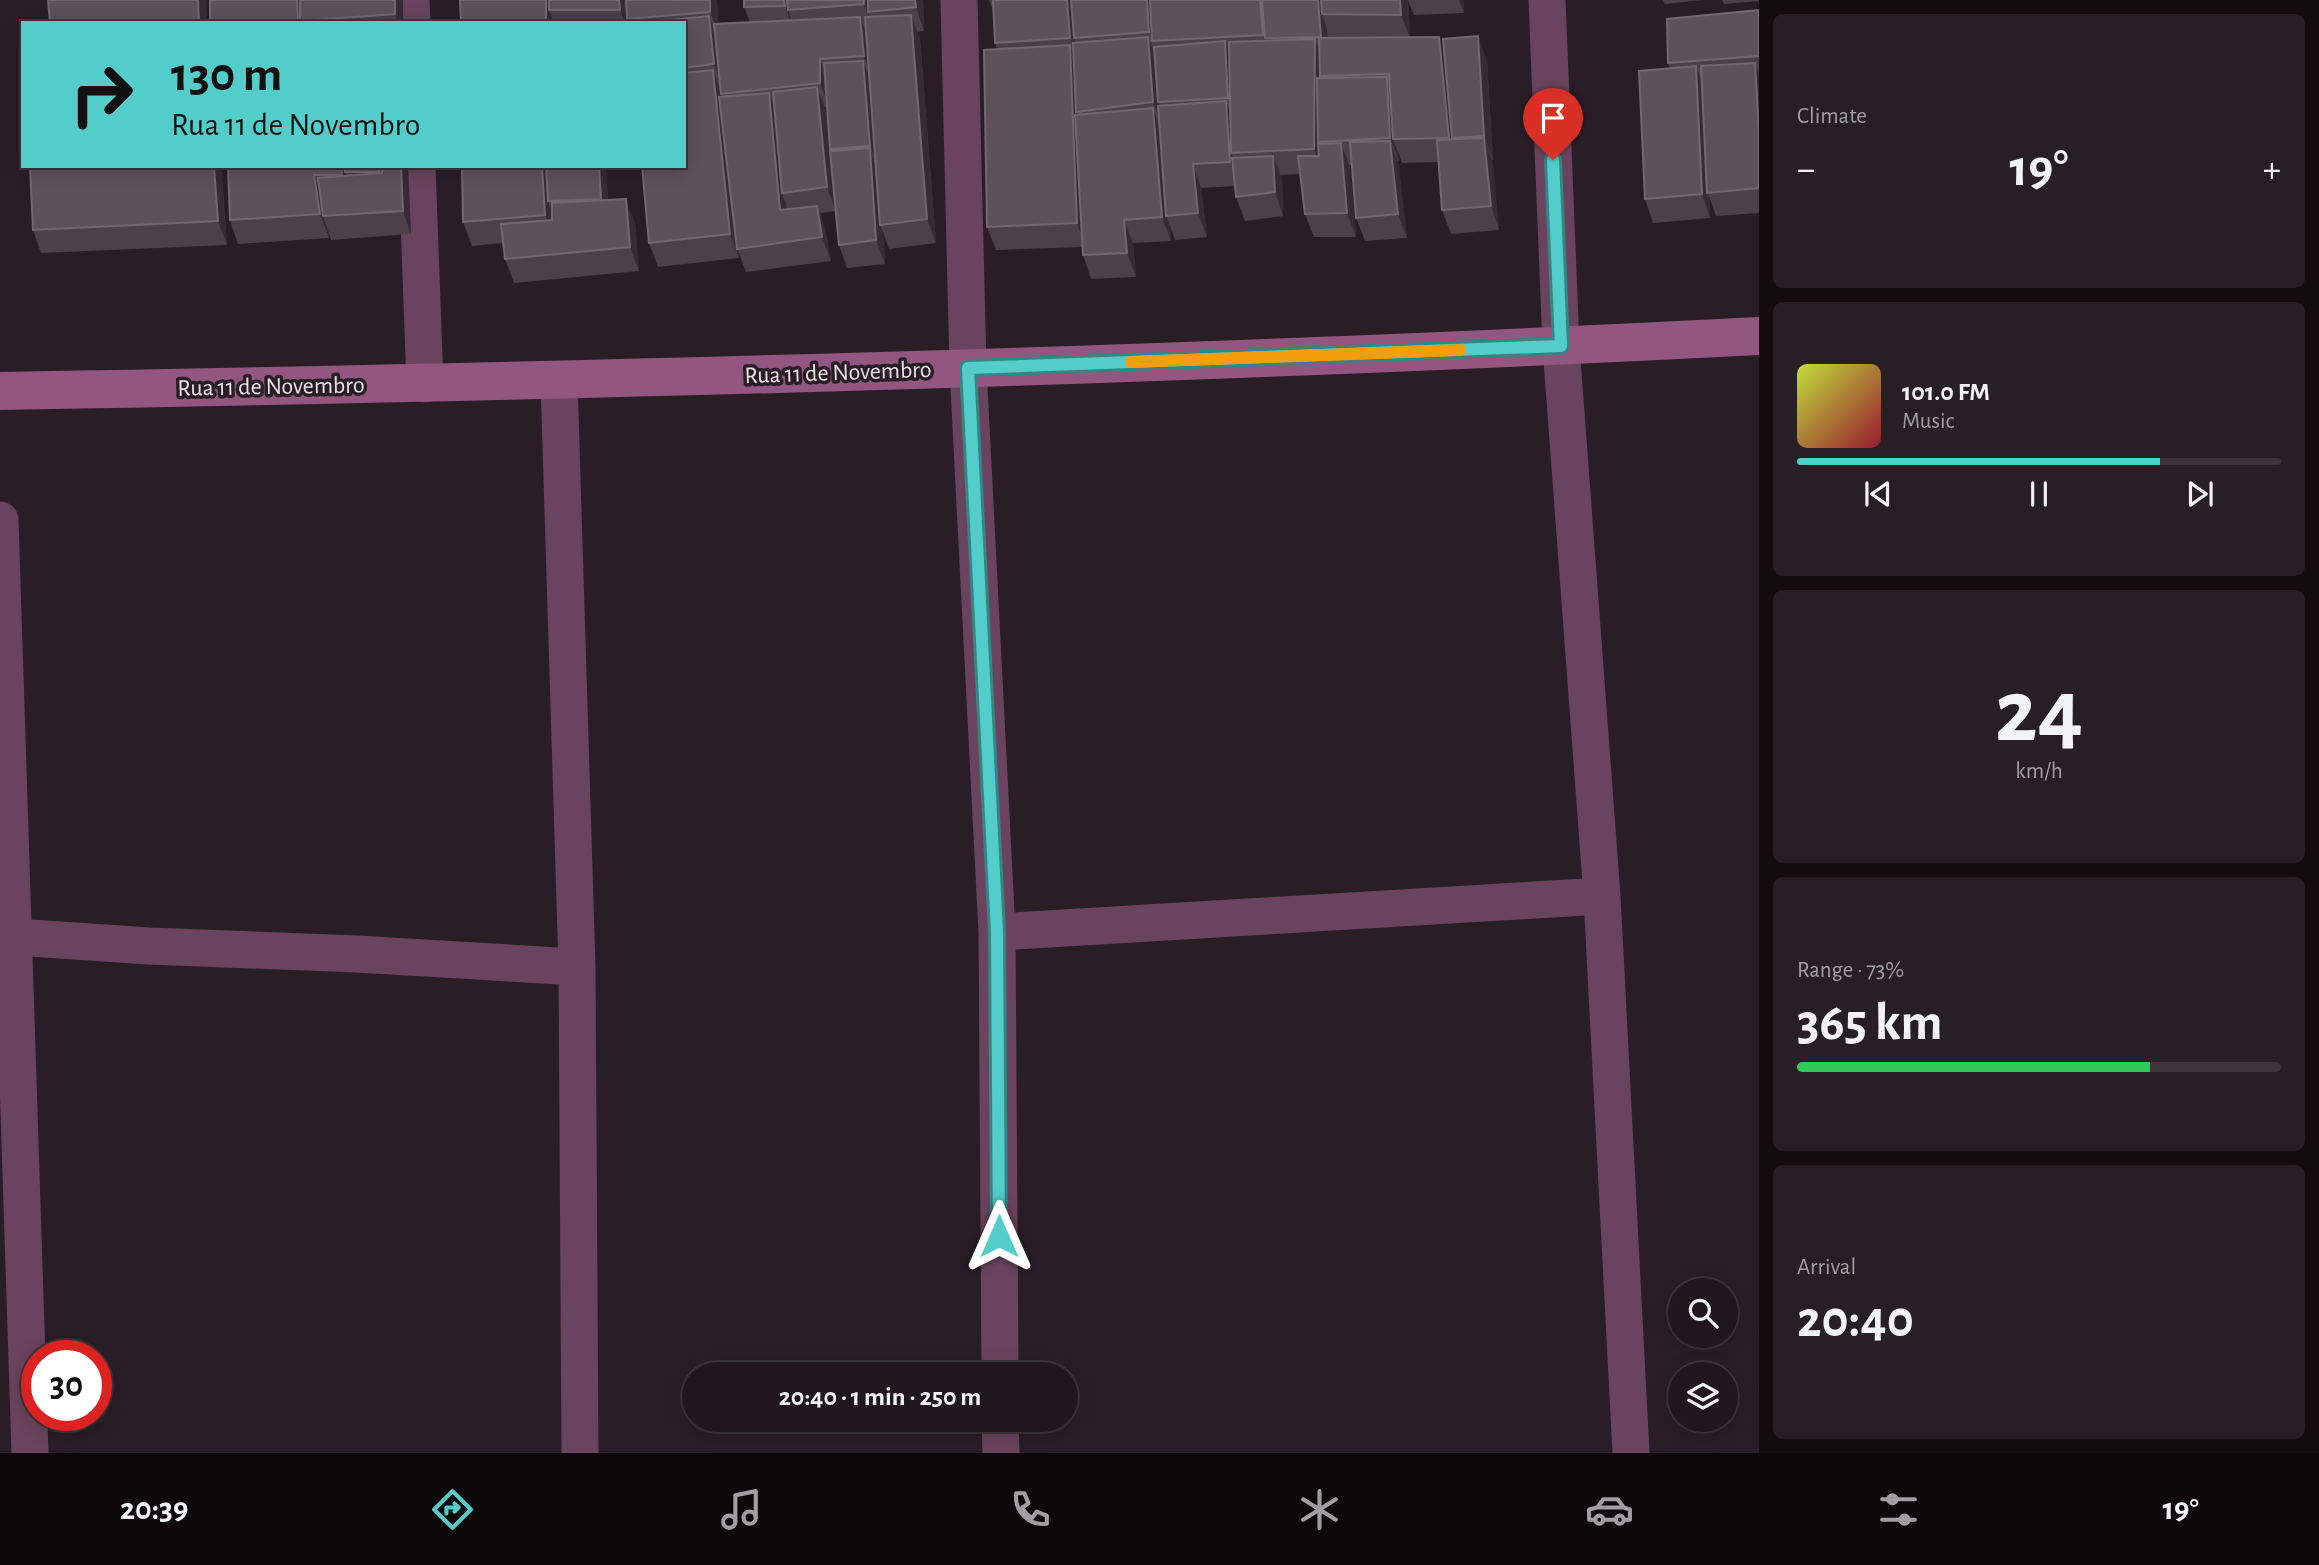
<!DOCTYPE html>
<html lang="en">
<head>
<meta charset="utf-8">
<style>
  :root { --surface:#20161c; --page:#281f25; --text:#f1f3f6; --muted:#a29fa3; --line:#3d353b; --accent:#53cdc9 }
  body { margin:0; font-family:"Alegreya Sans",sans-serif; background:var(--page); color:var(--text); height:100vh; display:flex; flex-direction:column; font-size:26px; white-space:nowrap }
  * { box-sizing:border-box; margin:0 }
  p { font-size:23px; color:var(--muted) }
  .icon { flex:none; width:38px; height:38px; fill:none; stroke:currentColor; stroke-width:2; stroke-linecap:round; stroke-linejoin:round }
  .map { position:relative; flex:1; overflow:hidden }
  .details { display:flex; flex-direction:column; gap:14px; padding:14px; background:#120c0f; width:560px }
  .details>* { flex:none }
  .top-card { position:absolute; left:21px; top:21px; width:665px; height:147px; border-radius:0px; box-shadow:0 4px 18px #0003,0 0 0 2px var(--line); background:#53cdc9; color:#111; overflow:hidden }
  .controls { position:absolute; left:1668px; top:1278px; display:grid; gap:14px }
  .controls a { display:grid; place-items:center; width:70px; height:70px; border-radius:50%; background:var(--surface); box-shadow:0 4px 18px #0003,0 0 0 2px var(--line); font-size:35px }
  .speed { position:absolute; left:21px; top:1340px; display:flex; gap:14px; font-size:35px; font-weight:700; text-align:center }
  .speed>* { display:grid; place-content:center; width:91px; height:91px; border-radius:50%; background:var(--surface); box-shadow:0 4px 18px #0003,0 0 0 2px var(--line); line-height:1 }
  .speed .limit { border:10px solid #d22; background:#fff; color:#111 }
  .pin { position:absolute; display:grid; place-items:center; width:60px; height:60px; color:#fff; margin:-72px -30px; border-radius:50% 50% 50% 0; rotate:-45deg; box-shadow:0 0 7px #0007 }
  .pin .icon { rotate:45deg }
  .me { position:absolute; width:77px; margin:-38px; rotate:0deg; stroke-linejoin:round; filter:drop-shadow(0 0 5px #0008) }
  .turn { display:flex; align-items:center; gap:24px; height:147px; padding:0 35px; font-size:32px }
  .turn .icon { width:91px; height:91px; stroke-width:2.5 }
  .turn b { display:block; font-size:49px; line-height:60px }
  .big { font-size:52px; font-weight:700; line-height:1.1 }
  .details .card { flex:1; display:flex; flex-direction:column; justify-content:center; gap:10px; min-width:0; padding:0 24px; border-radius:10px; background:var(--page) }
  .details .dial { align-items:center; gap:0 }
  .dial b { font-size:91px; line-height:1 }
  .song { display:flex; align-items:center; gap:21px }
  .cover { width:84px; height:84px; border-radius:10px; background:linear-gradient(135deg,hsl(70 70% 55%),hsl(350 70% 35%)) }
  .played { height:7px; border-radius:4px; background:linear-gradient(90deg,var(--accent) 75%,var(--line) 75%) }
  .keys { display:flex; justify-content:space-around; direction:ltr }
  .heat { display:flex; justify-content:space-between; align-items:center; font-size:38px; direction:ltr }
  .charge { height:10px; border-radius:5px; background:linear-gradient(90deg,#34c759 73%,var(--line) 0) }
  .trip { position:absolute; left:682px; top:1362px; width:396px; height:70px; border-radius:35px; background:var(--surface); box-shadow:0 4px 18px #0003,0 0 0 2px var(--line); font-weight:700; line-height:70px; text-align:center }
  .tabs { display:flex; height:112px; justify-content:space-around; align-items:center; background:#0d090b; color:var(--muted) }
  .tabs .icon { width:49px; height:49px }
  .tabs .on { color:var(--accent) }
  .tabs b { font-size:32px; color:var(--text) }
  main { display:flex; flex:1; min-height:0 }
  .map>svg:first-child { display:block }
  .lines { fill:none; stroke-linecap:round; stroke-linejoin:round }
  .minor { stroke:#6a445e; stroke-width:37 }
  .secondary { stroke:#925680; stroke-width:38 }
  .wall { fill:#4d4048; fill-rule:evenodd }
  .shaded-wall { fill:#382b33 }
  .building { fill:#5e5259; stroke:#746870; stroke-width:2 }
  .route-casing { stroke:#368583; stroke-width:18 }
  .route { stroke:#53cdc9; stroke-width:12 }
  .slow { stroke:#f59e0b; stroke-width:12 }
  .labels { text-anchor:middle; stroke-width:7; stroke-linejoin:round; paint-order:stroke }
  .street-label { font-size:24px; fill:#ebe2e8; stroke:#2a1e26 }
</style>
</head>
<body>
<main>
<div class="map">
<svg width="1759" height="1453" viewBox="0 0 1759 1453">
  <rect width="100%" height="100%" fill="#2a1e26"/>
  <g class="lines">
    <path class="minor" d="M411 0 412 23
      M959 0 968 368 997 932 1000 1374
      M1547 0 1561 346 1602 896 1631 1453
      M417 166 425 384
      M559 380 577 967 580 1453
      M0 520 30 1453
      M997 932 1602 896
      M0 936 149 946 357 954 577 967
      M1000 1419 1001 1453"/>
    <path class="secondary" d="M0 391C586 381 1173 366 1759 336"/>
  </g>
  <path class="wall" d="M210 0H403V23H210Z
    M460 0H717L718 23 750 22 744 7V0H923L924 31 917 32 920 39 936 243 889 249 883 232 885 264 847 268 839 245 836 211 820 213 825 229 831 261 746 272 738 251 739 258 658 267 649 243 684 166V23H628V22V23H461ZM824 107H827L834 198 826 111Z
    M989 0H1069L1072 7 1321 3 1408 0 1410 38 1444 50 1487 60 1493 160H1492L1499 230 1451 234 1442 210 1438 162 1402 163 1399 154V161L1397 162 1407 238 1365 241 1356 218 1352 165H1349L1356 237H1314L1305 214 1300 174 1280 175 1282 179 1283 216 1245 221 1236 197 1235 186 1201 188 1207 237 1175 240 1170 226 1171 241 1133 243 1136 277 1091 279 1083 255 1082 247 996 250 987 227 997 49 995 43 994 13Z
    M1408 0H1463L1464 13 1414 15Z
    M1663 0H1702L1665 4Z
    M1722 0H1759V1L1724 4Z
    M1759 10V213L1716 216 1710 199V218L1653 223 1645 199 1670 68 1668 63Z
    M221 166 227 245 41 253 33 230Z
    M228 166H408L411 234 331 240 328 230 329 238 238 244 230 220Z
    M462 166 608 200 635 223 639 271 514 283 505 259 503 243 472 246 463 222Z"/>
  <path class="shaded-wall" d="M198 0H206L207 23H199Z
    M297 0H305L300 21 301 23H298V21Z
    M395 0H403V23H398L395 14Z
    M546 0H554L549 10 554 23H546Z
    M619 0H627V19L628 23H625L620 10Z
    M710 0H717L719 35 710 12Z
    M784 0H792L788 10 793 25V29L785 6Z
    M864 0H872L868 12 872 23V28L864 4Z
    M915 0H923L924 31 916 7Z
    M1067 0H1069L1075 16 1074 38 1078 50 1079 62 1070 38Z
    M1147 0H1151L1152 41 1157 56 1149 32Z
    M1260 0H1265V38L1272 59 1263 35Z
    M1318 0H1320L1325 14H1322L1327 29 1330 61 1321 37Z
    M1400 0H1408L1410 38 1401 15Z
    M1459 0H1463L1464 13Z
    M911 15 920 39 936 243 927 219Z
    M709 16 718 40 723 88 714 64Z
    M860 17 869 40 873 80 864 56Z
    M1478 36 1487 60 1493 160 1484 136Z
    M1148 37 1157 61 1158 102 1161 109 1162 126 1153 102Z
    M1439 37 1448 61 1452 138 1457 154 1458 161 1449 138Z
    M1315 39 1324 63 1320 76 1323 86 1318 142 1323 155 1322 173 1314 149Z
    M1225 41 1234 65 1237 122 1228 98Z
    M1070 45 1078 69 1076 112 1080 125 1085 246 1077 223Z
    M820 59 829 82V107L820 83Z
    M863 61 872 85 879 170 870 146Z
    M1755 63 1759 74V133Z
    M1696 66 1705 90 1707 193 1710 199V218L1702 194Z
    M713 70 722 94H721L723 98 739 258 730 234Z
    M1387 77 1395 101 1393 139 1399 154V161L1390 138Z
    M817 87 826 111 836 211 827 187Z
    M769 93 778 117 782 193 786 204 789 234 780 210Z
    M1226 101 1234 125 1231 153 1238 170 1239 186 1230 162Z
    M1153 108 1162 132 1166 216 1170 226 1171 241 1162 217Z
    M1484 138 1493 162 1499 230 1491 206Z
    M1390 141 1399 165 1407 238 1398 214Z
    M1341 143 1350 167 1356 237 1347 213Z
    M870 148 878 172 880 225 883 232 885 264 876 240Z
    M1273 156 1282 179 1283 216 1275 192Z
    M1193 164 1201 188 1207 237 1198 213Z
    M214 166H221L227 245 218 221Z
    M341 166H348L345 172 350 187 351 199 342 175Z
    M401 166H408L411 234 403 211Z
    M542 166H550L548 201 552 213 554 239 545 215Z
    M599 166H606L610 223 601 199Z
    M314 175 323 199V216L328 230 329 238 320 214Z
    M626 199 635 223 639 271 630 247Z
    M817 206 825 229 831 261 822 237Z
    M1124 220 1133 243 1136 277 1127 253Z"/>
  <path class="building" d="M48 0H198L199 23H50Z
    M210 0H297L298 21 284 23H210Z
    M300 0H395V14L300 21Z
    M460 0H546V23H496L461 21Z
    M549 0H619L620 10H549Z
    M626 0H710V12L627 19Z
    M744 0H784L785 6 744 7Z
    M787 0H864V4L788 10Z
    M868 0H915L916 7 868 12Z
    M993 0H1067L1070 38 995 43Z
    M1071 0H1147L1149 32 1074 38Z
    M1150 0H1260L1263 35 1152 41Z
    M1262 0H1318L1321 37 1265 38Z
    M1321 0H1400L1401 15 1322 14Z
    M1759 10V56L1668 63 1667 19Z
    M911 15 927 219 880 225 865 17Z
    M709 16 714 64 684 68V23H641Z
    M860 17 864 56 820 59V83L721 94 714 24Z
    M1478 36 1484 136 1452 138 1443 39Z
    M1148 37 1153 102 1076 112 1073 43Z
    M1439 37 1449 138 1393 139 1389 74 1320 76 1319 38Z
    M1315 39 1314 149 1231 153 1229 42Z
    M1225 41 1228 98 1158 102 1154 47Z
    M1070 45 1077 223 987 227 984 50Z
    M863 61 870 146 830 149 824 63Z
    M1755 63 1759 133V188L1707 193 1701 66Z
    M1696 66 1702 194 1645 199 1639 71Z
    M713 70 730 234 649 243 642 166H684V73Z
    M1387 77 1390 138 1318 142 1317 78Z
    M817 87 827 187 782 193 773 92Z
    M769 93 780 210 817 206 822 237 737 249 719 97Z
    M1226 101 1230 162 1193 164 1198 213 1166 216 1158 106Z
    M1153 108 1162 217 1124 220 1127 253 1083 255 1075 115Z
    M1484 138 1491 206 1442 210 1437 140Z
    M1390 141 1398 214 1356 218 1350 142Z
    M1341 143 1347 213 1305 214 1298 156H1319L1318 144Z
    M870 148 876 240 839 245 830 151Z
    M1273 156 1275 192 1236 197 1232 158Z
    M30 166H214L218 221 33 230Z
    M228 166H341L342 175H314L320 214 230 220Z
    M344 166H379V172H345Z
    M382 166H401L403 211 323 216 318 178 382 173Z
    M462 166H542L545 215 463 222Z
    M546 166H599L601 199 548 201Z
    M626 199 630 247 505 259 501 224 552 220V203Z"/>
  <g class="lines">
    <defs>
      <path id="route" d="M999 1236 997 932 968 368 1561 346 1553 160"/>
    </defs>
    <use href="#route" class="route-casing"/>
    <use href="#route" class="route"/>
    <path class="slow" d="M1131 362 1460 350"/>
  </g>
  <g class="labels">
    <g class="street-label">
      <text transform="translate(838 372) rotate(-2)" y="8">Rua 11 de Novembro</text>
      <text transform="translate(271 386) rotate(-1)" y="8">Rua 11 de Novembro</text>
    </g>
  </g>
</svg>
<div class="controls">
<a><svg class="icon" aria-label="search" viewBox="0 0 24 24"><circle cx="10" cy="10" r="6"/><path d="M15 15l6 6"/></svg></a>
<a><svg class="icon" aria-label="layers" viewBox="0 0 24 24"><path d="M12 4l9 5-9 5-9-5zM3 14l9 5 9-5"/></svg></a>
</div>
<div class="speed"><div class="limit">30</div></div>
<div class="pin" style="left:1553px;top:160px;background:#d93025"><svg class="icon" aria-label="arrive" viewBox="0 0 24 24"><path d="M6 21V4h12l-3 4 3 4H6"/></svg></div>
<svg class="me" style="left:999px;top:1236px" viewBox="-20 -20 40 40"><path d="M0-17L14 15 0 8-14 15z" fill="#53cdc9" stroke="#fff" stroke-width="4"/></svg>
<div class="trip">20:40 · 1 min · 250 m</div>
<div class="top-card">
<div class="turn"><svg class="icon" aria-label="right" viewBox="0 0 24 24"><path d="M7 20v-9h11M14 6l5 5-5 5"/></svg><div><b>130 m</b>Rua 11 de Novembro</div></div>
</div>
</div>
<section class="details">
<div class="card"><p>Climate</p>
<div class="heat"><a>−</a><b class="big">19°</b><a>+</a></div>
</div>
<div class="card">
<div class="song"><i class="cover"></i><div><b>101.0 FM</b><p>Music</p></div></div>
<div class="played"></div>
<div class="keys"><svg class="icon" aria-label="previous" viewBox="0 0 24 24"><path d="M18 5L8 12l10 7zM5 5v14"/></svg><svg class="icon" aria-label="pause" viewBox="0 0 24 24"><path d="M8 5v14M16 5v14"/></svg><svg class="icon" aria-label="next" viewBox="0 0 24 24"><path d="M6 5l10 7-10 7zM19 5v14"/></svg></div>
</div>
<div class="card dial"><b>24</b><p>km/h</p></div>
<div class="card"><p>Range · 73%</p><b class="big">365 km</b><div class="charge"></div></div>
<div class="card"><p>Arrival</p><b class="big">20:40</b></div>
</section>
</main>
<nav class="tabs">
<b>20:39</b>
<svg class="icon on" aria-label="directions" viewBox="0 0 24 24"><path d="M12 3l9 9-9 9-9-9zM9 14v-3h6M13 9l2 2-2 2"/></svg>
<svg class="icon" aria-label="music" viewBox="0 0 24 24"><path d="M9 18V5l10-2v13"/><circle cx="6" cy="18" r="3"/><circle cx="16" cy="16" r="3"/></svg>
<svg class="icon" aria-label="phone" viewBox="0 0 24 24"><path d="M5 4h4l2 5-3 2q2 4 5 5l2-3 5 2v4C11 20 4 13 5 4z"/></svg>
<svg class="icon" aria-label="climate" viewBox="0 0 24 24"><path d="M12 3v18M4 7l16 10M4 17L20 7"/></svg>
<svg class="icon" aria-label="car" viewBox="0 0 24 24"><path d="M5 17H2v-5l4-1 3-4h7l3 4 3 1v5h-3M9 17h6M6 11h13"/><circle cx="7" cy="17" r="2"/><circle cx="17" cy="17" r="2"/></svg>
<svg class="icon" aria-label="filters" viewBox="0 0 24 24"><path d="M4 7h16M4 17h16"/><circle cx="9" cy="7" r="2"/><circle cx="15" cy="17" r="2"/></svg>
<b>19°</b>
</nav>
</body>
</html>
